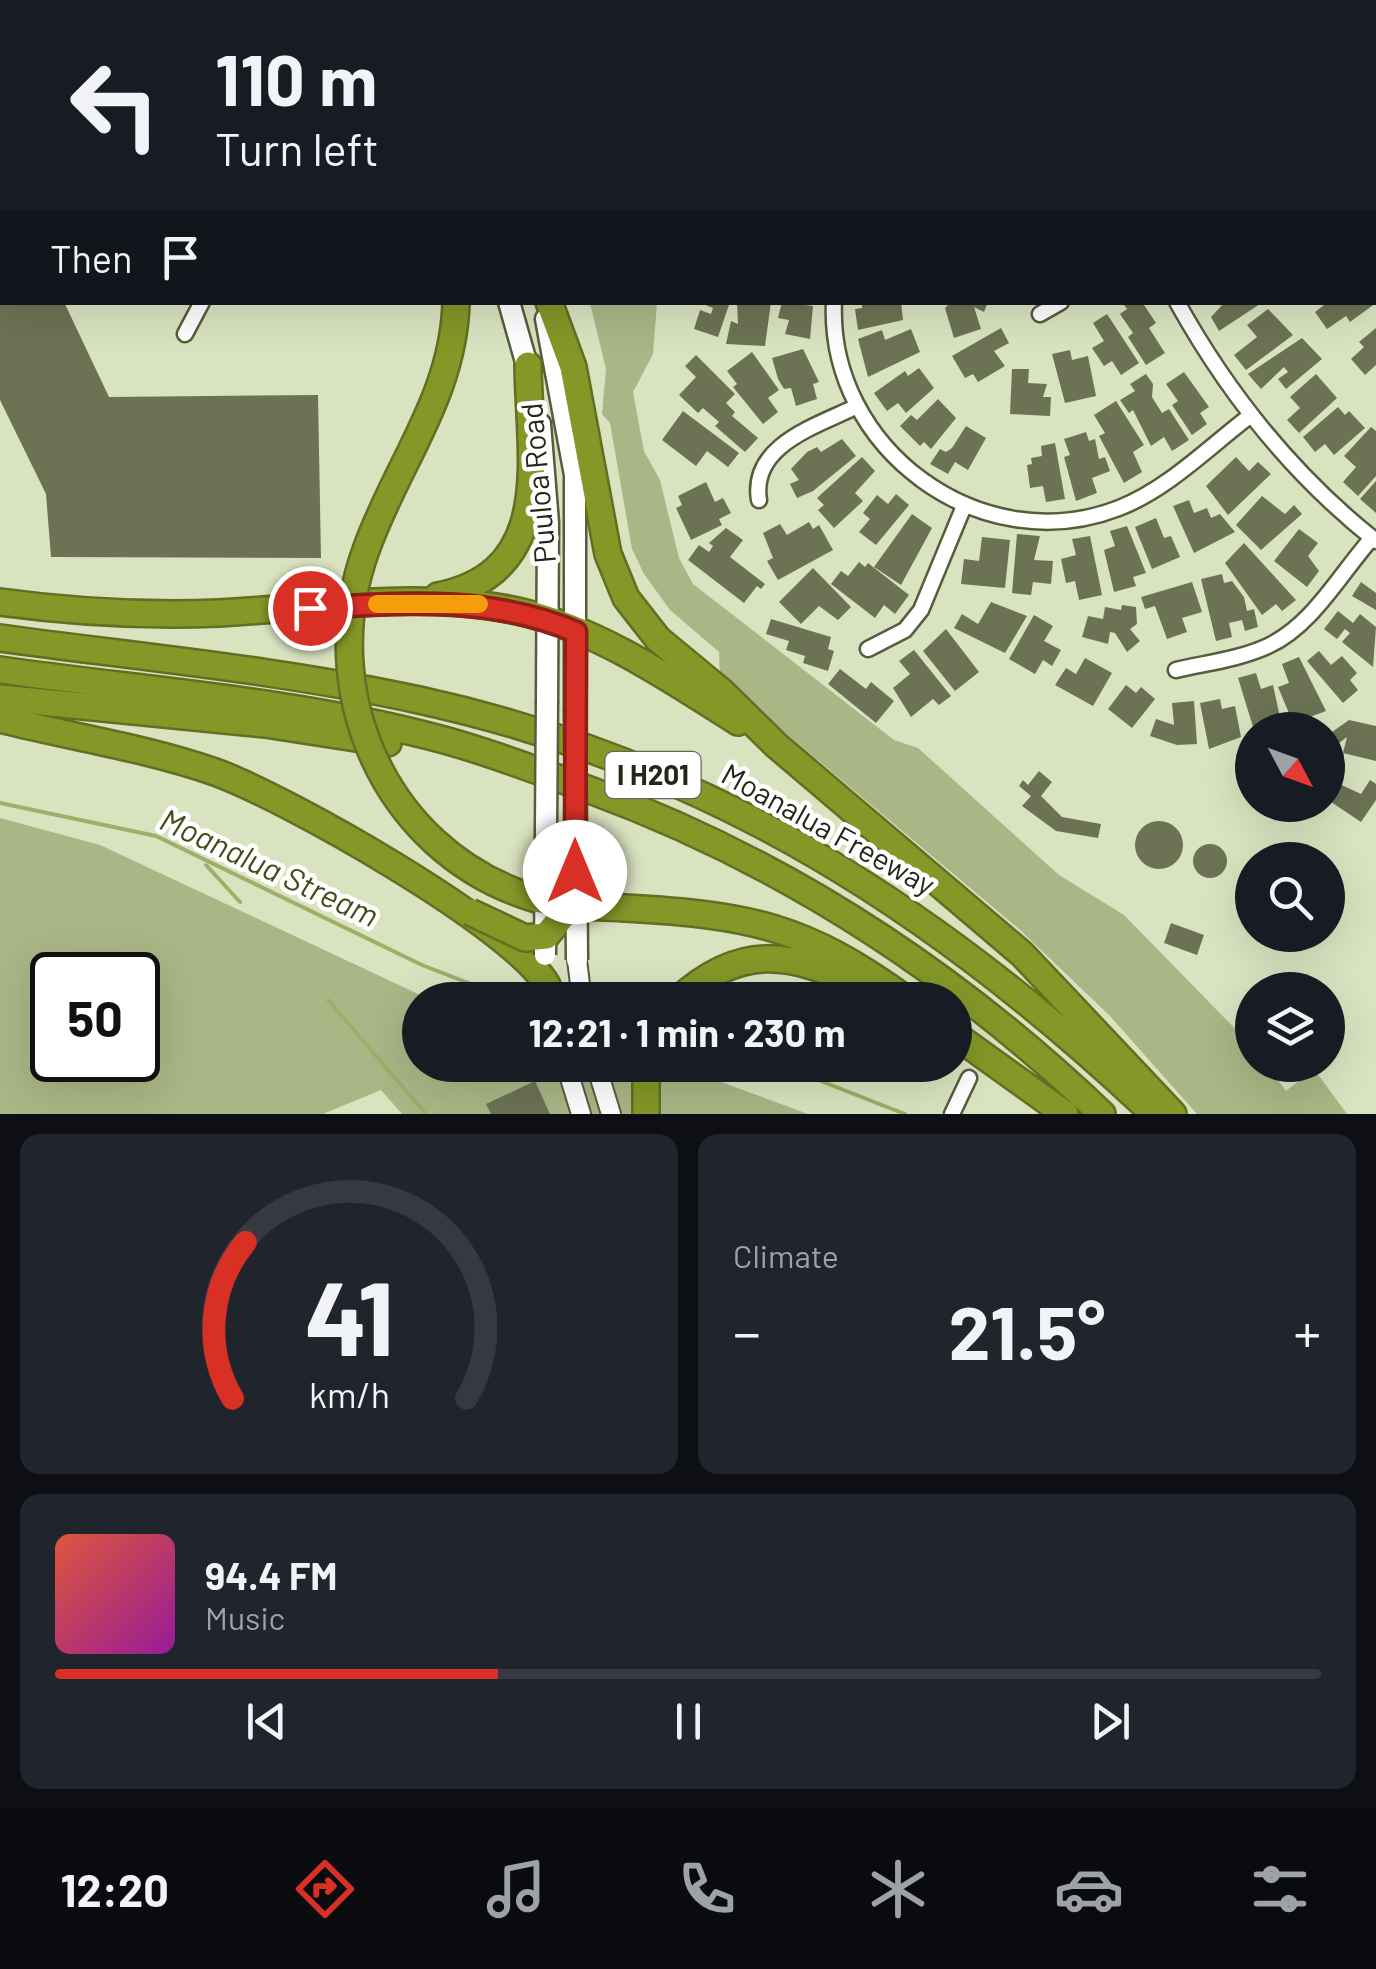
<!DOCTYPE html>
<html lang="en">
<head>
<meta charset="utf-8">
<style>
  :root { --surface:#171b24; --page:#20242c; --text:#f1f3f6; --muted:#9ea1a6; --line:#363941; --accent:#d93025 }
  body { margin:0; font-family:Barlow,sans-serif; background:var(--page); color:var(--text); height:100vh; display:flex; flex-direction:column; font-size:38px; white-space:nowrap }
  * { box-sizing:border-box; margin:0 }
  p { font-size:32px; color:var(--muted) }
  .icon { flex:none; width:55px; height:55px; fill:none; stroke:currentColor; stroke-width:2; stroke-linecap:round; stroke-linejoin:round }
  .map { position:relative; height:1114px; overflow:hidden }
  .panel { display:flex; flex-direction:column; gap:20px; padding:20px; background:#0d0f14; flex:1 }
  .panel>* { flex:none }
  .hud { position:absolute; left:0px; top:0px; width:1378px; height:305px; box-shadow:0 10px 40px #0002; background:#171b24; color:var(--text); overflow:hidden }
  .needle { width:65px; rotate:131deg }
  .fabs { position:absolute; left:1235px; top:712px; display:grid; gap:20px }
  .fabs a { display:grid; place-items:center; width:110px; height:110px; border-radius:50%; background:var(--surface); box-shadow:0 10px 40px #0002; font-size:50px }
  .speed { position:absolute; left:30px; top:952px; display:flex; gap:20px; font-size:50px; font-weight:700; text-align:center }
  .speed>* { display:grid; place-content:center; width:130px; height:130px; border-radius:50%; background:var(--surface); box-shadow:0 10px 40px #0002; line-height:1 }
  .speed .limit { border:5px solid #111; border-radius:15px; background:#fff; color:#111 }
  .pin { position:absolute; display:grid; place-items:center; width:85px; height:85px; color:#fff; margin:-42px; border:5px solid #fff; border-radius:50%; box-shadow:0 2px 10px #0007 }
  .me { position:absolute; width:110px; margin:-55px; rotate:0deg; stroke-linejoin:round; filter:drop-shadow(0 0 8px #0008) }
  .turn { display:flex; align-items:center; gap:35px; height:210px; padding:0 50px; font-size:45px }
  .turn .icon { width:130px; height:130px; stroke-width:2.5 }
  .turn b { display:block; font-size:70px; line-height:85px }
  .then { display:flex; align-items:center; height:95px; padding:0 50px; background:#0003; gap:20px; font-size:38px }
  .big { font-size:75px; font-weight:700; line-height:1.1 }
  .panel .card { flex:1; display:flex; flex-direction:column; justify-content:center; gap:15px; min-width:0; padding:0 35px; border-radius:20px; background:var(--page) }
  .panel .dial { align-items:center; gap:0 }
  .dial svg { height:260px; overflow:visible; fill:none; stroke:var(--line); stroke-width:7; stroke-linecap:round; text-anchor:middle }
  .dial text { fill:var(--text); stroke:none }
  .song { display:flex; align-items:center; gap:30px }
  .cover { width:120px; height:120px; border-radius:15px; background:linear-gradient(135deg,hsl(10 70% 55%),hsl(300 70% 35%)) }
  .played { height:10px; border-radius:5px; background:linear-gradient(90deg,var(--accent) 35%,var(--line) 35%) }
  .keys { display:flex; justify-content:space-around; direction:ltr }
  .heat { display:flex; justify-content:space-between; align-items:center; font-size:55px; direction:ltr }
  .panel .tiles { flex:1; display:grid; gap:20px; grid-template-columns:1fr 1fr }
  .card:last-child { grid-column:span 2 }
  .trip { position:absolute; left:402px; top:982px; width:570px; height:100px; border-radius:50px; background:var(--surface); box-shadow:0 10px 40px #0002; font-weight:700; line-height:100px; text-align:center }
  .menu { display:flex; height:160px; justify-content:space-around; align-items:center; background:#090b0e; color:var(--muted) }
  .menu .icon { width:70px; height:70px }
  .menu .active { color:var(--accent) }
  .menu b { font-size:45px; color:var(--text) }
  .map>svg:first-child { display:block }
  .built { fill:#ced9ae }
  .green { fill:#aab686; fill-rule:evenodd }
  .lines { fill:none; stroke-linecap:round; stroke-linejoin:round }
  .stream { stroke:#9fae68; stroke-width:4 }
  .building { fill:#6c7354 }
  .minor-casing { stroke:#565d3e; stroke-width:19 }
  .tertiary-casing { stroke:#565d3e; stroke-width:22 }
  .secondary-casing { stroke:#565d3e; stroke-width:25 }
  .motorway-casing { stroke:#626f22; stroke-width:30 }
  .minor { stroke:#fff; stroke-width:14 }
  .tertiary { stroke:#fff; stroke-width:18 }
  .secondary { stroke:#fff; stroke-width:20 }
  .motorway { stroke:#849727; stroke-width:25 }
  .secondary-bridge-casing { stroke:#565d3e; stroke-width:25; stroke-linecap:butt }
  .motorway-bridge-casing { stroke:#626f22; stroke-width:30; stroke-linecap:butt }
  .secondary-bridge { stroke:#fff; stroke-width:20 }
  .motorway-bridge { stroke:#849727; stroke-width:25 }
  .route-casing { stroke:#8d1f18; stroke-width:25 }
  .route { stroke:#d93025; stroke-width:18 }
  .slow { stroke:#f59e0b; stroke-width:18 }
  .labels { text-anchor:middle; stroke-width:9; stroke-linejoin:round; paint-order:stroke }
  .shield { fill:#fff; stroke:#65675e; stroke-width:2.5 }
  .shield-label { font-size:28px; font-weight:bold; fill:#232619 }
  .street-label { font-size:30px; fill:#232619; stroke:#fff }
  .water-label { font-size:32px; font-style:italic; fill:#444d1a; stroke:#fff }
</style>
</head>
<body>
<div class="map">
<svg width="1376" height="1114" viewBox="0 0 1376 1114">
  <rect width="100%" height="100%" fill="#dae3c0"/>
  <path class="built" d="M464 0H1089L1086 2Z"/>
  <path class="green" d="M590 303H657L653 354 633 392 644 451 660 480 679 558 693 584 894 740 918 748 1059 875 1124 915 1252 1046V1065H1267L1286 1091 1314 1069 1347 1114H1197L1110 1016 1019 929 720 678 719 652 670 610 644 574 632 549 610 423 602 414 606 369Z
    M0 818 100 845 431 1000H420V1065H675L808 1114H402L381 1090 323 1114H0ZM52 975H138V1060H52Z"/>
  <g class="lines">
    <path class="stream" d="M0 803 156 836 422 965 512 1000
      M206 865 240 902
      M328 1000 426 1114
      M780 1065 905 1114"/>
  </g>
  <path class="building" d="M0 302H64L109 397 318 395 321 558 51 557 46 494 0 400Z
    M698 302H730L718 337 694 329 700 310 711 314 713 308Z
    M737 302H771L765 346 726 344 731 321 738 324Z
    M782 302 813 306 810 339 785 334 789 320 778 318Z
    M862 302H901L903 320 858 330 855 309 862 308Z
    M951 302H988L984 312 974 307 981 329 954 338 945 308Z
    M1122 302H1142L1156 323 1149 328 1165 353 1146 365 1128 337 1133 333 1120 314 1127 309Z
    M1225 302H1263L1219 331 1211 317Z
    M1328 302H1376V303L1350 322 1346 316 1327 329 1315 312Z
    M1268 309 1293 335 1246 370 1234 355 1257 337 1247 325Z
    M1107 314 1139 363 1121 375 1112 361 1104 366 1092 348 1104 341 1093 323Z
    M1001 328 1009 343 994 351 1005 366 978 382 973 374 965 378 952 356Z
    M1376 328V365L1365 375 1351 359 1364 347 1359 342Z
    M911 329 920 352 868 377 858 339 882 330 885 340Z
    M1302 338 1322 359 1286 389 1278 379 1288 372 1284 367 1261 389 1248 374Z
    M803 349 819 382 813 384 817 399 796 406 791 388 784 389 778 379 772 358Z
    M1070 350 1072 360 1088 356 1096 396 1065 403 1052 354Z
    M752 352 779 390 768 398 778 412 763 424 733 387 737 384 727 371Z
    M696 355 735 394 726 403 735 412 732 416 758 438 745 452 715 426 719 422 703 408 698 413 679 395 696 377 685 366Z
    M919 368 934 388 906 413 898 403 887 411 874 393 905 371 908 376Z
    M1012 369H1029L1028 383 1047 384 1043 397H1051L1050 416 1010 414Z
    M1184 372 1209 407 1200 413 1207 424 1192 435 1172 405 1178 401 1166 384Z
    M1146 374 1153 384 1152 397 1162 413 1169 409 1189 440 1172 451 1164 437 1151 446 1133 410 1129 413 1120 400 1135 391 1130 384Z
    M1316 374 1337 398 1299 433 1287 420 1300 408 1290 397Z
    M938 399 956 418 931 449 924 442 920 446 900 426 911 415 917 420Z
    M1116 401 1144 445 1133 452 1142 472 1124 483 1099 436 1105 433 1094 415Z
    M1338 407 1345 415 1349 411 1365 428 1334 455 1325 444 1315 452 1303 437Z
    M683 411 739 453 728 467 707 451 696 466 662 440Z
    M966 426 986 438 968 470 955 462 948 474 930 464 940 449 946 452 952 448Z
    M1371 427 1376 431V476L1358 496 1343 482 1356 467 1344 456Z
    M1086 432 1089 441 1095 439 1099 459 1105 457 1110 471 1092 478 1097 493 1076 501 1064 457 1070 455 1064 439Z
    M842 439 856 456 813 491 797 498 790 484 799 480 791 469 807 452 817 447 821 452Z
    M1055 443 1065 499 1046 502 1043 486 1030 488 1027 465 1032 464 1031 458 1042 456 1041 446Z
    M862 457 875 471 855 493 863 501 834 528 818 510 824 505 817 498Z
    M1236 457 1249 471 1258 462 1271 474 1228 515 1206 486Z
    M1376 481V513L1360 499Z
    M706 482 715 502 723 498 731 513 719 519 722 525 691 540 676 508 682 505 678 496Z
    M896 494 909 505 876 545 859 532 870 519 863 513 877 495 888 504Z
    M1262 496 1285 514 1294 505 1302 514 1261 550 1236 525Z
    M1189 500 1194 513 1207 508 1211 518 1220 514 1235 532 1194 553 1173 506Z
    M912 514 932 528 901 585 874 567Z
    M1156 518 1164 538 1171 536 1180 557 1152 569 1135 527Z
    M809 522 813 529 819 525 833 550 778 580 767 561 773 558 763 533 780 524 787 535Z
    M1127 526 1146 573 1133 577 1136 586 1114 592 1104 550 1115 546 1110 531Z
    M726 528 743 540 730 557 765 584 761 589 757 586 744 603 688 560 699 545 709 552 713 546 709 543Z
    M1299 529 1318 543 1308 556 1319 571 1307 587 1274 561Z
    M1017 534 1040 536 1034 560 1053 561 1051 584 1033 582 1031 595 1012 593Z
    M1090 536 1102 595 1079 600 1075 581 1066 583 1061 559 1076 555 1072 539Z
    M982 537 1010 540 1005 588 961 584 964 559 979 561Z
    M1244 543 1296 600 1282 611 1276 604 1262 615 1225 563Z
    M859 562 865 567 868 563 909 595 895 614 884 605 875 618 831 584 841 571 848 576Z
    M813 568 851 607 838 620 819 606 801 624 779 602Z
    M1222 574 1224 583 1232 581 1244 597 1247 611 1254 609 1258 627 1245 631 1242 620 1229 623 1232 637 1216 641 1201 579Z
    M1192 582 1202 612 1182 618 1187 632 1167 639 1155 606 1145 609 1141 597Z
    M1361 582 1376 593V610L1352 596Z
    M991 602 1027 616 1005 653 954 628 962 614 978 624Z
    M1122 605 1136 607 1137 624 1130 629 1140 641 1127 652 1115 633 1110 632 1108 644 1082 637 1088 616 1103 619 1105 607 1121 610Z
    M1338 611 1353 623 1360 614 1376 627 1373 667 1342 642 1350 633 1345 629 1337 639 1324 629Z
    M1034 615 1053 626 1044 641 1061 650 1052 666 1043 660 1035 674 1009 659Z
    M771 619 831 637 828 649 834 651 828 671 803 663 805 656 786 650 789 641 766 634Z
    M946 629 979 672 955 691 923 651Z
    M914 650 951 696 939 705 933 699 911 717 893 688 910 674 899 661Z
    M1319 651 1331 665 1342 656 1357 673 1350 680 1358 690 1343 703 1307 661Z
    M1299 657 1326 711 1307 718 1310 724 1296 730 1278 687 1289 683 1282 664Z
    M1085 658 1112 673 1093 706 1055 685 1066 668 1076 674Z
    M840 669 866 689 871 682 894 701 876 723 828 684Z
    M1256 673 1261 689 1273 685 1281 722 1254 730 1238 678Z
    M1126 685 1136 693 1141 687 1155 699 1132 728 1108 709Z
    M1220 699 1222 709 1235 706 1241 737 1209 749 1200 703Z
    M1194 701 1197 744 1177 745 1150 736 1156 719 1174 725 1172 703Z
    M1349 720 1376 726V761L1343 753 1347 737 1339 743 1332 732Z
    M1039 771 1052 782 1041 796 1062 817 1101 824 1098 838 1056 831 1022 806 1031 796 1019 786 1023 780 1028 785Z
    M1331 780 1361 794 1370 780 1376 784V800L1361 822 1328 800Z
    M1135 845a24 24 0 1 1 48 0a24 24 0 1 1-48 0Z
    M1193 861a17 17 0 1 1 34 0a17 17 0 1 1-34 0Z
    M1171 923 1204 935 1197 955 1164 943Z
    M535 1081 550 1114H491L486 1104Z"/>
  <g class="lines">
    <defs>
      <path id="minor" d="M172 0 173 2
        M1237 2 1247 0
        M0 127 2 126
        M1375 181H1376
        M834 302C827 448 981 562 1119 508 1168 489 1210 446 1251 415
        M1177 302C1228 394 1294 476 1376 541
        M1040 314 1061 302
        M185 334 202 302
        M759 500C750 445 817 426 855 407
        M868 649 905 630 921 610 964 506
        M1176 670C1206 663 1240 659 1268 646 1313 625 1340 574 1372 538
        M952 1114 969 1078"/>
      <path id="tertiary" d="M1296 0V2
        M1375 225 1376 226
        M577 960 582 1000
        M566 1065 581 1114
        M596 1065 611 1114"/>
      <path id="secondary" d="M404 0 405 2
        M437 0 438 2
        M509 302 530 376
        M546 319 575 475V710
        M540 424 548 523 547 701"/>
      <path id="motorway" d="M386 0V2
        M549 302 573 367 608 554 626 598 658 639 722 692 776 745 1022 954 1173 1114
        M438 596C557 572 529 457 528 365
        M0 602C74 612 145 616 219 613 318 608 425 589 522 612 600 631 670 679 738 722
        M0 638C139 657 282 670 419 700 712 764 939 911 1154 1114
        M0 670C141 690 287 700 425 735 482 749 535 770 590 790 783 861 953 972 1102 1114
        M0 698 265 724 388 743
        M0 719C72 737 146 748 215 772 285 797 513 926 547 985
        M625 908C749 915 804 925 907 1000
        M678 1000C740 943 790 952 861 986
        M955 1035 1065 1114
        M646 1065V1114"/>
    </defs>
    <use href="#minor" class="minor-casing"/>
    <use href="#tertiary" class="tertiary-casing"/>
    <use href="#secondary" class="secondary-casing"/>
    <use href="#motorway" class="motorway-casing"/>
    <use href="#minor" class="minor"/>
    <use href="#tertiary" class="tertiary"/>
    <use href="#secondary" class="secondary"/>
    <use href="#motorway" class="motorway"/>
    <defs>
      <path id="secondary-bridge" d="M575 710 577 960
        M545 955 547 701"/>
      <path id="motorway-bridge" d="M456 302C454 396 396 465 366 550 315 690 384 848 527 896 558 907 592 906 625 908
        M470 912 525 938 546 936 569 908 575 872"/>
    </defs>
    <use href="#secondary-bridge" class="secondary-bridge-casing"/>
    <use href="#motorway-bridge" class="motorway-bridge-casing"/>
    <use href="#secondary-bridge" class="secondary-bridge"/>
    <use href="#motorway-bridge" class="motorway-bridge"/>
  </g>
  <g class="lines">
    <defs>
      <path id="route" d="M310 608C402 603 490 595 576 632L575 872"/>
    </defs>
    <use href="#route" class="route-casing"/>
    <use href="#route" class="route"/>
    <path class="slow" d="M377 604H479"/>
  </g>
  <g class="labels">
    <rect class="shield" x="605.5" y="752" width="95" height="46" rx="8"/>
    <g class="shield-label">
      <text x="653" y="785">I H201</text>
    </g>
    <g class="street-label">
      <text transform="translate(539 483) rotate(-95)" y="10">Puuloa Road</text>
      <text transform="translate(828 830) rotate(29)" y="10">Moanalua Freeway</text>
    </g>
    <g class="water-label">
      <text transform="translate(269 868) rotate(25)" y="11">Moanalua Stream</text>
    </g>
  </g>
</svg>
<div class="fabs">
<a><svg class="needle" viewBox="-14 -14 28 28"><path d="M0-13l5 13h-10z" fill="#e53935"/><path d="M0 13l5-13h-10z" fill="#9ea1a6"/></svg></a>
<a><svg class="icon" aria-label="search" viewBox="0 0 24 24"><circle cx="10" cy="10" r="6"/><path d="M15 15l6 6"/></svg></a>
<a><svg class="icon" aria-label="layers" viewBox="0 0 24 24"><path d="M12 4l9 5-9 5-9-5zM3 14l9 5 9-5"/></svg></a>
</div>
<div class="speed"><div class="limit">50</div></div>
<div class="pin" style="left:310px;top:608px;background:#d93025"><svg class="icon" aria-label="arrive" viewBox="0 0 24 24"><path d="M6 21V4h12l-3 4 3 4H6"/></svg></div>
<svg class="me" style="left:575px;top:872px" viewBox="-20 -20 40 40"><circle r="19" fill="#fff"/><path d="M0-13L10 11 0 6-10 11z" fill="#d93025"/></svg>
<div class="trip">12:21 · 1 min · 230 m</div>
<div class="hud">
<div class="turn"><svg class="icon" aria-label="left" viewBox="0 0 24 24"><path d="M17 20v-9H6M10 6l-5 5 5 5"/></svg><div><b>110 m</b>Turn left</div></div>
<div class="then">Then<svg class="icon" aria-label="arrive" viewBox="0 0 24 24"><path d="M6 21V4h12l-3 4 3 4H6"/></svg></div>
</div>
</div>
<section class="panel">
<div class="tiles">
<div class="card dial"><svg viewBox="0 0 100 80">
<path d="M14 69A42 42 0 1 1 86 69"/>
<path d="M14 69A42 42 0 0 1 18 21" stroke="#d93025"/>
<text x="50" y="56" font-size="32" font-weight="700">41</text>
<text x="50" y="72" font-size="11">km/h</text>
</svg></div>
<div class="card"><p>Climate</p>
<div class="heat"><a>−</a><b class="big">21.5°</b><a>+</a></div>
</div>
<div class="card">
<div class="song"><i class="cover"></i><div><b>94.4 FM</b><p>Music</p></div></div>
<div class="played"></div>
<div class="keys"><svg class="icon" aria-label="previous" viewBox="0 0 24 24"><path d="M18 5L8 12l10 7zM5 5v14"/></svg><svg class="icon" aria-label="pause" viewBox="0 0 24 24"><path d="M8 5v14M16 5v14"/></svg><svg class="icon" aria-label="next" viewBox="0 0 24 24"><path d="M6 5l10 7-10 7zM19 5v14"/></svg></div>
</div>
</div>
</section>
<nav class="menu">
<b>12:20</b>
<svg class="icon active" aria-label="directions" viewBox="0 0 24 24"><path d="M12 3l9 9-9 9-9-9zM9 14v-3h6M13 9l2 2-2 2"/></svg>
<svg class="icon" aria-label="music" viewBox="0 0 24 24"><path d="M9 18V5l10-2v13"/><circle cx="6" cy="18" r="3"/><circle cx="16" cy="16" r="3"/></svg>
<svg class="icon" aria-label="phone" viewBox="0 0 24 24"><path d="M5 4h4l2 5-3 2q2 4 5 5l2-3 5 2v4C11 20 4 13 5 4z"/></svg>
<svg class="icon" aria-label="climate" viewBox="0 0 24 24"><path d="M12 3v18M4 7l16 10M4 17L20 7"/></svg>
<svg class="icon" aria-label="car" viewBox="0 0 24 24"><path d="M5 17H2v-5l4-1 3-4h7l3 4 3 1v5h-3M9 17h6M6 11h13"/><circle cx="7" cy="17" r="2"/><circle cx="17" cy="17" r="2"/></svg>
<svg class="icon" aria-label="filters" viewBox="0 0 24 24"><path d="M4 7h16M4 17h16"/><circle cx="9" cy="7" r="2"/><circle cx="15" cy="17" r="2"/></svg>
</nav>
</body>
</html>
